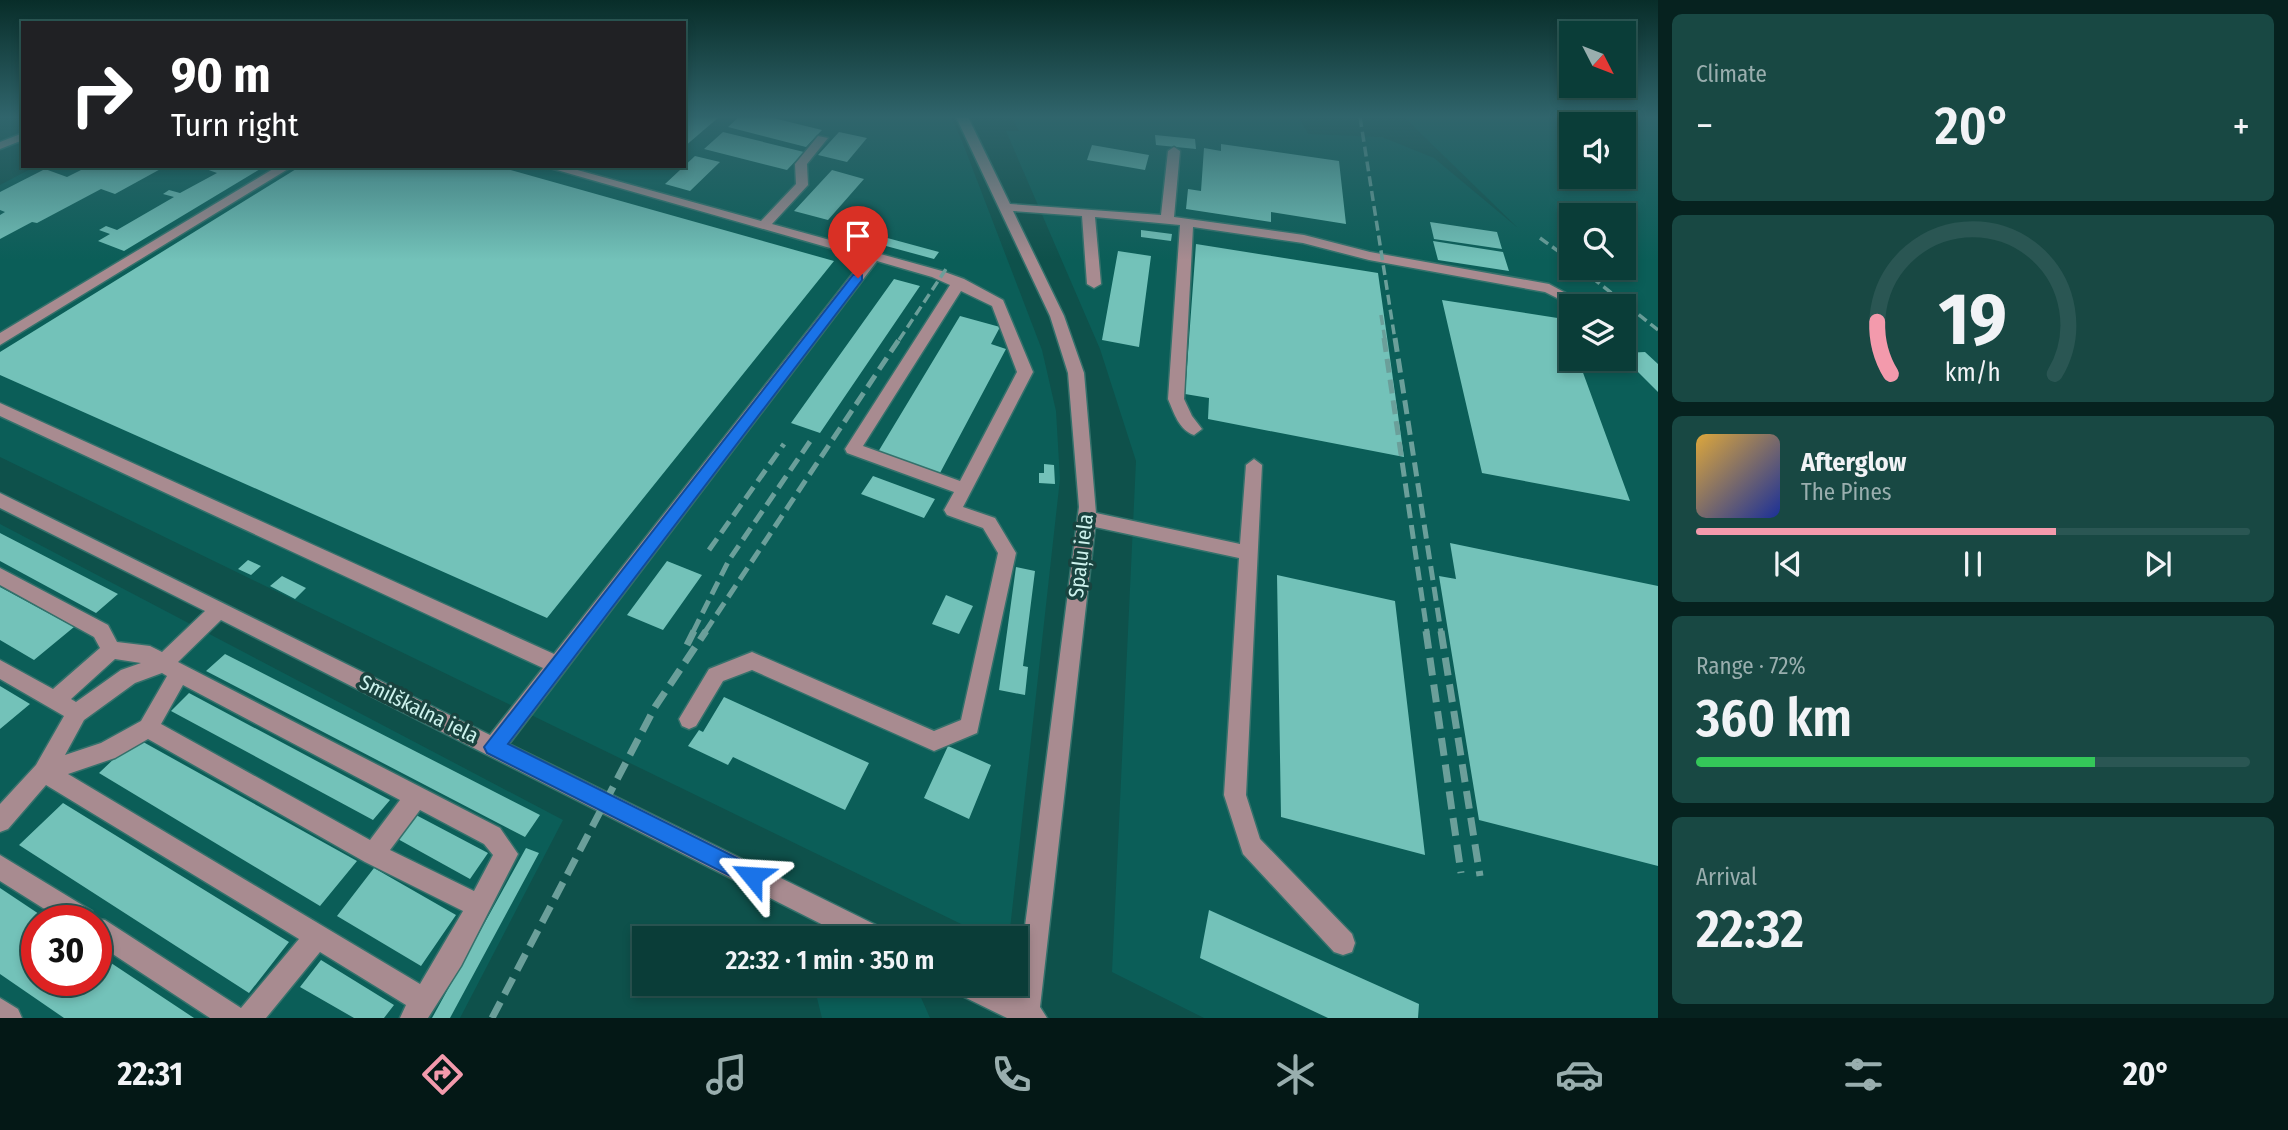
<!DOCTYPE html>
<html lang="en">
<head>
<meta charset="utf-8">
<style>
  :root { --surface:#0a3d38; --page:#184843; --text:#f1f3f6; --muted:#99aeae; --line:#2a5653; --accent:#f39aac }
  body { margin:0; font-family:"Fira Sans Condensed",sans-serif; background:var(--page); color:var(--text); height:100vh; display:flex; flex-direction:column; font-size:26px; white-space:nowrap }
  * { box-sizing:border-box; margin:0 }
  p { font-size:23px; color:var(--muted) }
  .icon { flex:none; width:38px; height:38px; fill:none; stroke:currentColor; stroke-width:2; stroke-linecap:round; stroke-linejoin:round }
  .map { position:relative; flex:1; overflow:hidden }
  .panel { display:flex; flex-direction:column; gap:14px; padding:14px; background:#06221f; width:630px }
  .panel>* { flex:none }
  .banner { position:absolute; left:21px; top:21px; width:665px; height:147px; border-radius:0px; box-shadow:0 4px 10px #0003,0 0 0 2px var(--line); background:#202124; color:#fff; overflow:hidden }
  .needle { width:46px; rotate:132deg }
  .controls { position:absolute; left:1559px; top:21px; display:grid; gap:14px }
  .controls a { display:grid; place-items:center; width:77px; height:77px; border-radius:0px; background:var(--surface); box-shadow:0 4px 10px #0003,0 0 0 2px var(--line); font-size:35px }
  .speed { position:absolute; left:21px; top:905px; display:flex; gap:14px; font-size:35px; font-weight:700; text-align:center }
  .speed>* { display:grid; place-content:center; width:91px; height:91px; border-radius:50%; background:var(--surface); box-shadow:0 4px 10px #0003,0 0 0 2px var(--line); line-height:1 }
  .speed .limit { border:10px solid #d22; background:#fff; color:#111 }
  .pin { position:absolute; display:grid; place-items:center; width:60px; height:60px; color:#fff; margin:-72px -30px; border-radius:50% 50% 50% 0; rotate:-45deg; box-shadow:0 0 7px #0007 }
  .pin .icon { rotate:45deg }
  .me { position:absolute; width:77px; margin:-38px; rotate:297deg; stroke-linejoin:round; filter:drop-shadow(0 0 5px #0008) }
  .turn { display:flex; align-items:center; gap:24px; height:147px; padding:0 35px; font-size:32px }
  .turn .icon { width:91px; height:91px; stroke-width:2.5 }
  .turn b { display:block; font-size:49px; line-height:60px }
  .big { font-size:52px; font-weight:600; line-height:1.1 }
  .panel .card { flex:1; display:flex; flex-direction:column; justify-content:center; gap:10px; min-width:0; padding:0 24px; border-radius:10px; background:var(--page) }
  .panel .dial { align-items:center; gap:0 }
  .dial svg { height:182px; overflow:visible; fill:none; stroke:var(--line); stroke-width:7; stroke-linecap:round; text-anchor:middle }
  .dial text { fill:var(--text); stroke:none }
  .song { display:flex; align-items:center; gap:21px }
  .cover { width:84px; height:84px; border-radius:10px; background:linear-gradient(135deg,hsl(40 70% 55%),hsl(230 70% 35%)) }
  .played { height:7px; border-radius:4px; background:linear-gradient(90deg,var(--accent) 65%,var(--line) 65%) }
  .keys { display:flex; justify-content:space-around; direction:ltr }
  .heat { display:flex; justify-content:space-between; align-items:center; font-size:38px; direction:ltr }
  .charge { height:10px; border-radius:5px; background:linear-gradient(90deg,#34c759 72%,var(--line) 0) }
  .trip { position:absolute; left:632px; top:926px; width:396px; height:70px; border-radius:0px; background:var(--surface); box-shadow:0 4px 10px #0003,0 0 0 2px var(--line); font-weight:600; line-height:70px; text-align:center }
  .tab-bar { display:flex; height:112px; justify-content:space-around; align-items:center; background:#041816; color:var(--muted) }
  .tab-bar .icon { width:49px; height:49px }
  .tab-bar .current { color:var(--accent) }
  .tab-bar b { font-size:32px; color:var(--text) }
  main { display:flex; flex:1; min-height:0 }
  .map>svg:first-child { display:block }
  .built { fill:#0b5e58; fill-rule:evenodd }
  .building { fill:#73c2b9 }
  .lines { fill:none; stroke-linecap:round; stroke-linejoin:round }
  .minor-casing { stroke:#34716b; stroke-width:3 }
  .minor { fill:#a88b90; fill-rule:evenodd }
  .rail-far2 { stroke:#6b9f9a; stroke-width:3.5; stroke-dasharray:10 5; stroke-linecap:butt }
  .rail-far1 { stroke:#6b9f9a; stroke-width:5; stroke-dasharray:14 7; stroke-linecap:butt }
  .rail { stroke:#6b9f9a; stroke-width:7; stroke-dasharray:18 9; stroke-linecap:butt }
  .route { fill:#1a73e8; stroke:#114b97; stroke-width:2 }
  .labels { text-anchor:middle; stroke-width:7; stroke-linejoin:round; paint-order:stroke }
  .street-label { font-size:21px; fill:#cdf2ed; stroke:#19433f }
</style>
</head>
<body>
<main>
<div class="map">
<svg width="1658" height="1018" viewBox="0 0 1658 1018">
  <rect width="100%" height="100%" fill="#0e514b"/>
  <path class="built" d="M684 117H951L962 141 1042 350 1056 411 1060 479 1009 938H990L0 457V185L36 166H684Z
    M1012 117H1299L1308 134 1382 137 1434 158 1518 228 1404 117H1658V1018H1204L1112 972 1136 461 1100 349 1006 131H1019ZM1572 124H1624V177H1572ZM1572 215H1624V268H1572ZM1572 306H1624V359H1572Z
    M0 524 563 820 460 1018H0ZM37 920H96V980H37Z
    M919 993 930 1018H822L817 998Z"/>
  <path class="building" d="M684 117H719L684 147Z
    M739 117H769L822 130 806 147 728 127Z
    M723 132 804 152 787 170 704 149Z
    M839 132 867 138 847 162 818 155Z
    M1155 135 1195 139 1196 149 1156 145Z
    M1221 144 1339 161 1346 224 1271 212V222L1186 209 1188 189 1201 191 1204 148 1221 151Z
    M1092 145 1149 155 1145 170 1087 160Z
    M695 156 720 162 690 191 665 184Z
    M89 166H166L115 194 101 189 37 223 32 222 0 239V215L5 212 0 210V192L45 169 67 177Z
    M210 166 224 168 265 166 124 251 98 241 110 234 99 230 106 226 117 230 174 197 163 194 169 190 180 193 217 173 206 169Z
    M301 166H496L834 261 547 618 0 375V352Z
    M832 170 864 179 828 220 794 211Z
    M1430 222 1497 232 1502 249 1434 239Z
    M1141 230 1172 234 1171 241 1141 237Z
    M880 236 939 252 934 259 875 243Z
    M1433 241 1503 252 1509 271 1438 260Z
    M1196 244 1378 273 1404 457 1208 419 1209 398 1185 394Z
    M1118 251 1151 256 1139 347 1102 340Z
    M894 279 920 286 820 433 791 423Z
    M1442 300 1564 319 1572 340V359H1578L1630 501 1482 473Z
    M960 316 1000 327 991 344 1006 349 940 473 878 452Z
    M1645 352 1658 364V392L1624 358V353Z
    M1044 464 1054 465 1055 484 1039 483V473H1044Z
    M873 476 935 499 924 518 861 494Z
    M0 533 118 594 96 613 0 561Z
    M1450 543 1658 586V866L1479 820 1439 576 1456 579Z
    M248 560 261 566 251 575 238 569Z
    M667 561 702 575 663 630 627 615Z
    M1016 567 1035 571 1023 666 1028 667 1025 695 999 690Z
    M1277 575 1395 601 1425 855 1281 817Z
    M282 576 306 588 295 599 270 586Z
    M0 587 74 627 34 660 0 640Z
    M946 595 973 606 959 634 932 624Z
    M225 654 540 815 525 837 206 671Z
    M0 686 30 704 0 729Z
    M189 693 390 800 373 820 171 711Z
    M724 697 869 763 845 810 733 757 728 765 688 746 699 730 703 732Z
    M136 738 357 861 320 906 99 773Z
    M948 746 991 765 969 819 924 798Z
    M63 803 289 942 249 993 19 845Z
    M416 815 488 853 470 879 396 838Z
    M526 848 539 853 450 1018H432Z
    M374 868 456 915 421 966 337 916Z
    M0 888 48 920H37V980H96V953L194 1018H64L0 974Z
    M1209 910 1419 1004 1418 1018H1328L1200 958Z
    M321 960 394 1005 384 1018H354L300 987Z"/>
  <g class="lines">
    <defs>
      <path id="minor" d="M956 117H968L1010 204 1161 215 1168 151 1174 147 1180 151 1174 217 1304 235 1370 252 1549 284 1590 306H1573L1545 292 1369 260 1303 243 1193 227 1184 399 1192 416 1202 429 1194 435C1179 430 1174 413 1168 399L1180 225 1095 217 1101 284 1094 288 1087 284 1082 216 1013 211 1064 316 1084 373 1096 513 1240 544 1246 465 1254 459 1262 465 1246 795 1260 839 1352 934 1355 943 1352 952 1343 955 1334 952 1243 854 1224 795 1239 558 1095 527 1040 1007 1047 1018H1007L956 993 953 984H991L1016 996 1079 507 1068 373 1050 316Z
        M23 133V140L0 149V142Z
        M818 136 828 138 807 164 808 185 772 224 942 271 964 279 1003 300 1033 372 963 507 995 518 1016 553 977 733 934 751 752 670 723 681 696 726 689 729 682 726 679 719 709 669 752 652 934 731 961 720 998 553 983 528 947 515 944 510 954 492 847 453 845 449 950 285 932 277 877 261 509 744 884 929 887 938H849L221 620 178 662 500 828 518 854 514 862 461 966 428 1018H400L406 1005 320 952 266 1018H210L96 943V920H62L0 881V855L92 911 94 918 105 920 241 1008 299 939 46 785 8 829 0 832V804L36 765 64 716 0 679V660L53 689 100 648 94 637 0 585V568L108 625 117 642 150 646 162 652 205 611 0 508V493L490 735 543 668 0 416V403L554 654 865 258 543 166H563L761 221 796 184 795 164ZM961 291 992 306 1017 372 960 481 863 446ZM115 659 141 663 121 670 76 702 71 699ZM162 673 167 676 141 721 101 743 65 755 84 720 135 683ZM183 685 400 800 370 840 161 724ZM148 739 365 862 463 911 420 984 68 774 115 758ZM420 810 484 844 493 855 474 891 390 850Z
        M278 166H293L0 345V333Z
        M0 998 18 1009 22 1018H0Z"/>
    </defs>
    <use href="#minor" class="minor-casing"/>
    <use href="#minor" class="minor"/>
    <path class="rail-far2" d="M1360 117 1395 340
      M1540 238 1572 261
      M1580 268 1658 330
      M1381 315 1385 340
      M899 340 946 269"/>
    <path class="rail-far1" d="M1384 338 1427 632
      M1395 338 1441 632
      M709 550 784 444
      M693 632 729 560 811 440
      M705 632 900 338"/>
    <path class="rail" d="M1426 631 1461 873
      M1441 631 1480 876
      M687 645 694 631
      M492 1018 655 707 706 631"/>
  </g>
  <linearGradient id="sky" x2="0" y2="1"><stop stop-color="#082d29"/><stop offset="0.45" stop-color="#30656c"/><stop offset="1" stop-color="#30656c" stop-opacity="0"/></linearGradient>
  <rect width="1658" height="260" fill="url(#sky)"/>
  <path class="route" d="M858 274 862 275V280L508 744 759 869 762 876 759 884 752 887 487 753 484 747 853 275Z"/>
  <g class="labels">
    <g class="street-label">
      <text transform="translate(1081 556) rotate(-83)" y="7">Spaļu iela</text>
      <text transform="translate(419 709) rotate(26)" y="7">Smilškalna iela</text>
    </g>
  </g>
</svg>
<div class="controls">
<a><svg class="needle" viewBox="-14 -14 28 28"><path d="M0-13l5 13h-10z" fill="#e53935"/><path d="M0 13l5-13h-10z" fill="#99aeae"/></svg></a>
<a><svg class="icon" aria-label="sound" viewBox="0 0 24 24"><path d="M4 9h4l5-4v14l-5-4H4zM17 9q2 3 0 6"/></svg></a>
<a><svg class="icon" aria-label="search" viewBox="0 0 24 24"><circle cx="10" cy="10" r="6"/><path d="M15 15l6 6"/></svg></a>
<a><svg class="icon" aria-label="layers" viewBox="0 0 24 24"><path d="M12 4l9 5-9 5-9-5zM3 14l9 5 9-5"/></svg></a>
</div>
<div class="speed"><div class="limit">30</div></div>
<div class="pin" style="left:858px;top:278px;background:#d93025"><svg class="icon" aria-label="arrive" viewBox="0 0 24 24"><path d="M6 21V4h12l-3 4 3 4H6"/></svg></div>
<svg class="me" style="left:752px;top:876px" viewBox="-20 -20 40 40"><path d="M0-17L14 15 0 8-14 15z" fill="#1a73e8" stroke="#fff" stroke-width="4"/></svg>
<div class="trip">22:32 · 1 min · 350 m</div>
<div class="banner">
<div class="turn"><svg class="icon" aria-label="right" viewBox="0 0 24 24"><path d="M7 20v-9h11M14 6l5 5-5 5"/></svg><div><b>90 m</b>Turn right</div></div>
</div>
</div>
<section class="panel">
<div class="card"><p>Climate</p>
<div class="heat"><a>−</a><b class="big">20°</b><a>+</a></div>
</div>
<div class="card dial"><svg viewBox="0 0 100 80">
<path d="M14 69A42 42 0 1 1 86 69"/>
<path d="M14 69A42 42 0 0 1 8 46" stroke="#f39aac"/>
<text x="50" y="56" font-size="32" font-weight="700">19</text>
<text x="50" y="72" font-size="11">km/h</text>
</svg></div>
<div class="card">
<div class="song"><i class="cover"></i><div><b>Afterglow</b><p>The Pines</p></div></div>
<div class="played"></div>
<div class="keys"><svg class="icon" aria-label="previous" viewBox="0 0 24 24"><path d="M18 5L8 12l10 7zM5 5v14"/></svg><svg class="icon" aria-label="pause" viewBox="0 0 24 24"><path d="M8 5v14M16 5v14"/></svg><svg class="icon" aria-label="next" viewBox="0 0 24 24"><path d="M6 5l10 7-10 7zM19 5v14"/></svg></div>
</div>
<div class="card"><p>Range · 72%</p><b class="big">360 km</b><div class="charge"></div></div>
<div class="card"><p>Arrival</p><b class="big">22:32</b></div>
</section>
</main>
<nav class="tab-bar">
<b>22:31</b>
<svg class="icon current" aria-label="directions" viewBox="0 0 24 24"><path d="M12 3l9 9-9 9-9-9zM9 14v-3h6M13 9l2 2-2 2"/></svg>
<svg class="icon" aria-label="music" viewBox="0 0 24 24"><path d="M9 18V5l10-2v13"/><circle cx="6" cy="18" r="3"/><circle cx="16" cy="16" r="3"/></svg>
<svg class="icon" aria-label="phone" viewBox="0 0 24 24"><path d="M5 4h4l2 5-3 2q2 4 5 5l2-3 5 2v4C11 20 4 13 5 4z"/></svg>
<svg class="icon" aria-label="climate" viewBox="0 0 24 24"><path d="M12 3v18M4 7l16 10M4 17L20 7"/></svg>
<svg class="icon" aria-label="car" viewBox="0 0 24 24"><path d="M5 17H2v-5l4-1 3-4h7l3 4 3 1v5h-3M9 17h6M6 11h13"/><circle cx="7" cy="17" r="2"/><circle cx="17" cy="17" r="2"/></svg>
<svg class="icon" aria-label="filters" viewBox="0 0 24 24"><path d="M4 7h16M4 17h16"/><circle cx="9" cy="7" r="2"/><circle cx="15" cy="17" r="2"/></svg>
<b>20°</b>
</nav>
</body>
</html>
